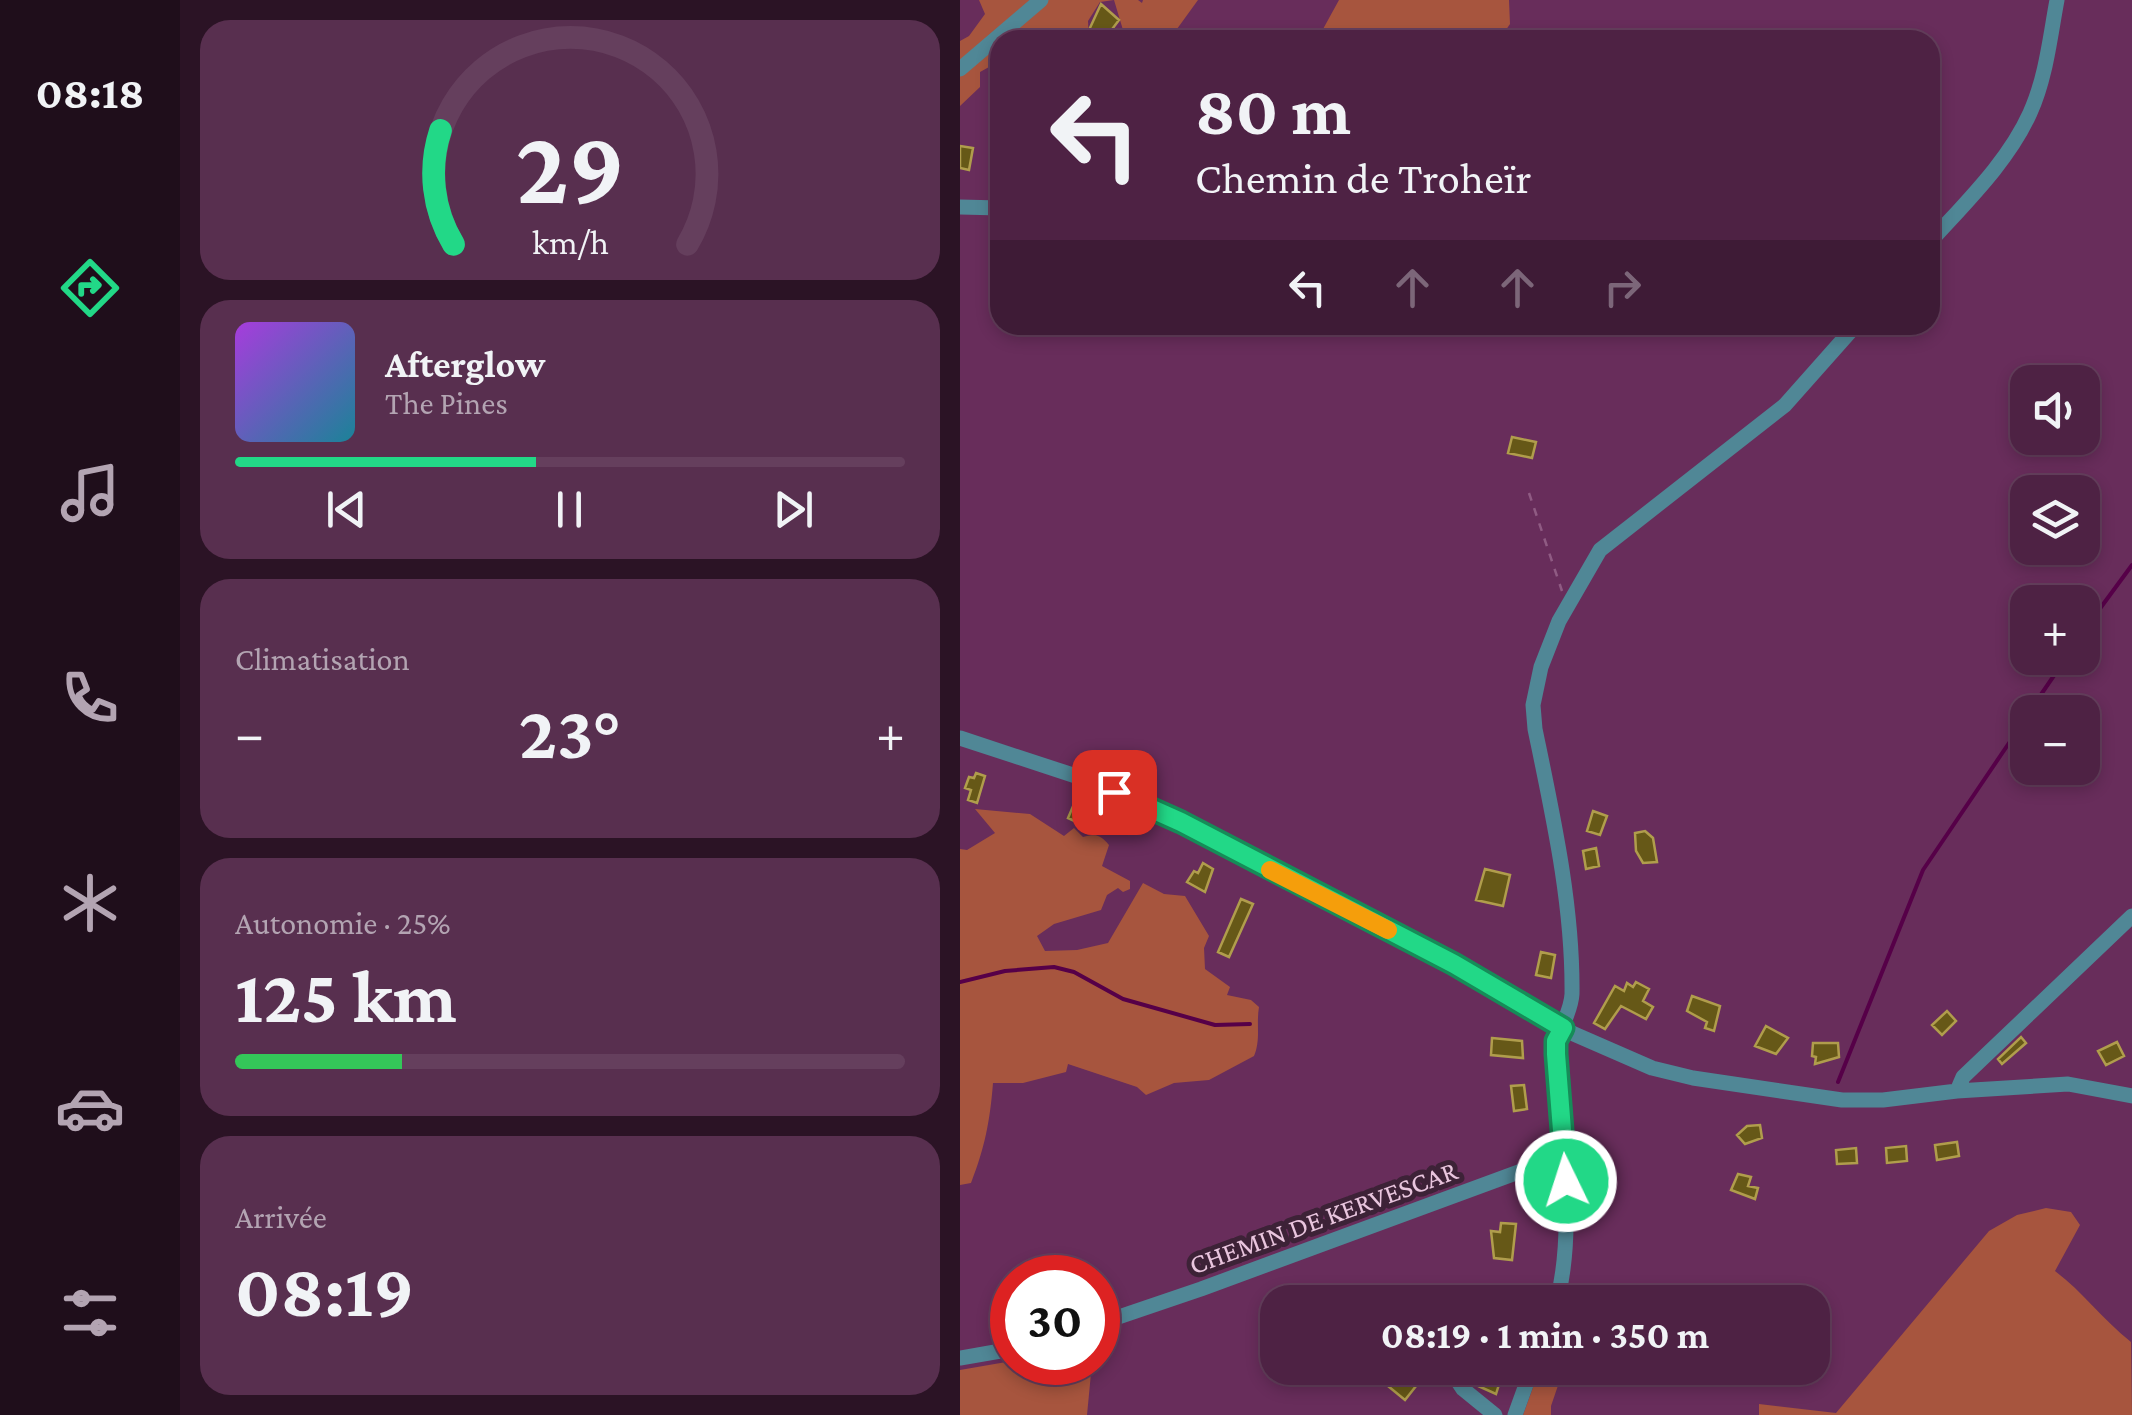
<!DOCTYPE html>
<html lang="fr">
<head>
<meta charset="utf-8">
<style>
  :root { --surface:#4e2244; --page:#582f4f; --text:#f1f3f6; --muted:#b3a4b2; --line:#653f5d; --accent:#22d887 }
  body { margin:0; font-family:"Crimson Pro",serif; background:var(--page); color:var(--text); height:100vh; display:flex; flex-direction:column; font-size:38px; white-space:nowrap }
  * { box-sizing:border-box; margin:0 }
  p { font-size:32px; color:var(--muted) }
  .icon { flex:none; width:55px; height:55px; fill:none; stroke:currentColor; stroke-width:2; stroke-linecap:round; stroke-linejoin:round }
  .map { position:relative; flex:1; overflow:hidden }
  .side { display:flex; flex-direction:column; gap:20px; padding:20px; background:#2b1325; width:780px }
  .side>* { flex:none }
  .top-card { position:absolute; left:30px; top:30px; width:950px; height:305px; border-radius:30px; box-shadow:0 5px 15px #0003,0 0 0 2px var(--line); background:#4e2244; color:var(--text); overflow:hidden }
  .fabs { position:absolute; left:1050px; top:365px; display:grid; gap:20px }
  .fabs a { display:grid; place-items:center; width:90px; height:90px; border-radius:20px; background:var(--surface); box-shadow:0 5px 15px #0003,0 0 0 2px var(--line); font-size:50px }
  .speed { position:absolute; left:30px; top:1255px; display:flex; gap:20px; font-size:50px; font-weight:700; text-align:center }
  .speed>* { display:grid; place-content:center; width:130px; height:130px; border-radius:50%; background:var(--surface); box-shadow:0 5px 15px #0003,0 0 0 2px var(--line); line-height:1 }
  .speed .limit { border:15px solid #d22; background:#fff; color:#111 }
  .pin { position:absolute; display:grid; place-items:center; width:85px; height:85px; color:#fff; margin:-42px; border-radius:20px; box-shadow:0 5px 15px #0006 }
  .me { position:absolute; width:110px; margin:-55px; rotate:356deg; stroke-linejoin:round; filter:drop-shadow(0 0 8px #0008) }
  .turn { display:flex; align-items:center; gap:35px; height:210px; padding:0 40px; font-size:45px }
  .turn .icon { width:130px; height:130px; stroke-width:2.5 }
  .turn b { display:block; font-size:70px; line-height:85px }
  .lanes { display:flex; align-items:center; height:95px; padding:0 40px; background:#0003; justify-content:center; gap:50px; direction:ltr }
  .lanes .off { opacity:.35 }
  .big { font-size:75px; font-weight:700; line-height:1.1 }
  .side .widget { flex:1; display:flex; flex-direction:column; justify-content:center; gap:15px; min-width:0; padding:0 35px; border-radius:30px; background:var(--page) }
  .side .dial { align-items:center; gap:0 }
  .dial svg { height:260px; overflow:visible; fill:none; stroke:var(--line); stroke-width:7; stroke-linecap:round; text-anchor:middle }
  .dial text { fill:var(--text); stroke:none }
  .song { display:flex; align-items:center; gap:30px }
  .cover { width:120px; height:120px; border-radius:15px; background:linear-gradient(135deg,hsl(280 70% 55%),hsl(190 70% 35%)) }
  .played { height:10px; border-radius:5px; background:linear-gradient(90deg,var(--accent) 45%,var(--line) 45%) }
  .keys { display:flex; justify-content:space-around; direction:ltr }
  .heat { display:flex; justify-content:space-between; align-items:center; font-size:55px; direction:ltr }
  .charge { height:15px; border-radius:8px; background:linear-gradient(90deg,#34c759 25%,var(--line) 0) }
  .trip { position:absolute; left:300px; top:1285px; width:570px; height:100px; border-radius:30px; background:var(--surface); box-shadow:0 5px 15px #0003,0 0 0 2px var(--line); font-weight:700; line-height:100px; text-align:center }
  main { display:flex; flex:1; min-height:0 }
  .menu { display:flex; flex-direction:column; width:180px; justify-content:space-around; align-items:center; background:#1f0e1b; color:var(--muted) }
  .menu .icon { width:70px; height:70px }
  .menu .active { color:var(--accent) }
  .menu b { font-size:45px; color:var(--text) }
  .map>svg:first-child { display:block }
  .green { fill:#a7553e }
  .lines { fill:none; stroke-linecap:round; stroke-linejoin:round }
  .stream { stroke:#560048; stroke-width:4 }
  .building { fill:#665817; stroke:#b09d4c; stroke-width:2.5 }
  .path { stroke:#8f5b83; stroke-width:2.5; stroke-dasharray:8 8; stroke-linecap:butt }
  .minor { stroke:#508796; stroke-width:15 }
  .route-casing { stroke:#168c58; stroke-width:25 }
  .route { stroke:#22d887; stroke-width:18 }
  .slow { stroke:#f59e0b; stroke-width:18 }
  .labels { text-anchor:middle; stroke-width:10; stroke-linejoin:round; paint-order:stroke }
  .street-label { font-size:28px; fill:#e9c5de; stroke:#3d2237 }
</style>
</head>
<body>
<main>
<nav class="menu">
<b>08:18</b>
<svg class="icon active" aria-label="directions" viewBox="0 0 24 24"><path d="M12 3l9 9-9 9-9-9zM9 14v-3h6M13 9l2 2-2 2"/></svg>
<svg class="icon" aria-label="music" viewBox="0 0 24 24"><path d="M9 18V5l10-2v13"/><circle cx="6" cy="18" r="3"/><circle cx="16" cy="16" r="3"/></svg>
<svg class="icon" aria-label="phone" viewBox="0 0 24 24"><path d="M5 4h4l2 5-3 2q2 4 5 5l2-3 5 2v4C11 20 4 13 5 4z"/></svg>
<svg class="icon" aria-label="climate" viewBox="0 0 24 24"><path d="M12 3v18M4 7l16 10M4 17L20 7"/></svg>
<svg class="icon" aria-label="car" viewBox="0 0 24 24"><path d="M5 17H2v-5l4-1 3-4h7l3 4 3 1v5h-3M9 17h6M6 11h13"/><circle cx="7" cy="17" r="2"/><circle cx="17" cy="17" r="2"/></svg>
<svg class="icon" aria-label="filters" viewBox="0 0 24 24"><path d="M4 7h16M4 17h16"/><circle cx="9" cy="7" r="2"/><circle cx="15" cy="17" r="2"/></svg>
</nav>
<section class="side">
<div class="widget dial"><svg viewBox="0 0 100 80">
<path d="M14 69A42 42 0 1 1 86 69"/>
<path d="M14 69A42 42 0 0 1 10 34" stroke="#22d887"/>
<text x="50" y="56" font-size="32" font-weight="700">29</text>
<text x="50" y="72" font-size="11">km/h</text>
</svg></div>
<div class="widget">
<div class="song"><i class="cover"></i><div><b>Afterglow</b><p>The Pines</p></div></div>
<div class="played"></div>
<div class="keys"><svg class="icon" aria-label="previous" viewBox="0 0 24 24"><path d="M18 5L8 12l10 7zM5 5v14"/></svg><svg class="icon" aria-label="pause" viewBox="0 0 24 24"><path d="M8 5v14M16 5v14"/></svg><svg class="icon" aria-label="next" viewBox="0 0 24 24"><path d="M6 5l10 7-10 7zM19 5v14"/></svg></div>
</div>
<div class="widget"><p>Climatisation</p>
<div class="heat"><a>−</a><b class="big">23°</b><a>+</a></div>
</div>
<div class="widget"><p>Autonomie · 25%</p><b class="big">125 km</b><div class="charge"></div></div>
<div class="widget"><p>Arrivée</p><b class="big">08:19</b></div>
</section>
<div class="map">
<svg width="1172" height="1415" viewBox="0 0 1172 1415">
  <rect width="100%" height="100%" fill="#682d5b"/>
  <path class="green" d="M19 0H178L182 3 183 0H238L209 40H156L163 30 154 0 140 2 128 21 129 40H40V61L20 72V87L0 106V41L9 36 25 14Z
    M379 0H549L550 24 539 40H357Z
    M15 809 70 814 104 836 114 828 123 837C135 834 140 834 149 845L142 866 170 881V889L163 892 158 888 147 895 141 910 94 924 77 936 85 951 117 950 148 943 183 883 204 894 225 896 249 936 244 948 245 969 270 987 267 995 291 1000 299 1007C296 1025 301 1039 294 1056L249 1080 214 1083 186 1095 177 1087 108 1064 106 1072 63 1083H33C30 1121 25 1147 11 1183L0 1185V849L7 850 35 833Z
    M1086 1208 1111 1212 1120 1225 1095 1271C1123 1292 1143 1320 1171 1342L1172 1415H799V1404L876 1413 1029 1231 1057 1215Z
    M52 1361 132 1363 127 1415H0V1370Z
    M580 1368H604L591 1406V1415H563Z"/>
  <g class="lines">
    <path class="stream" d="M1122 633 1172 565
      M1069 712 1106 658
      M0 982 45 971 94 967 114 972 163 999 255 1025 290 1024
      M878 1082 963 870 1068 715"/>
  </g>
  <path class="building" d="M141 4 159 20 144 40 129 30Z
    M0 146 13 148 9 170 0 168Z
    M552 437 576 442 572 458 548 453Z
    M16 773 25 776 17 803 8 800 11 790 5 788 9 777 14 778Z
    M117 797 130 803 121 824 108 818Z
    M633 811 647 816 640 835 627 831Z
    M685 831 693 838 697 862 683 863 676 851 675 833Z
    M636 848 639 866 626 869 623 851Z
    M243 863 253 869 245 892 227 882 234 871 238 873Z
    M525 869 550 875 543 906 516 900Z
    M281 899 293 904 269 957 258 952Z
    M581 952 595 955 591 978 576 975Z
    M676 982 689 989 683 1001 693 1007 686 1019 661 1006 645 1029 634 1023 655 986 664 991 667 983 673 987Z
    M732 996 760 1006 754 1031 745 1028 747 1022 727 1011Z
    M987 1011 996 1021 982 1035 972 1025Z
    M806 1026 828 1038 816 1054 795 1046Z
    M1061 1037 1066 1043 1042 1064 1038 1059Z
    M532 1038 562 1041 563 1058 531 1055Z
    M1157 1042 1164 1056 1146 1065 1138 1051Z
    M853 1043H878L879 1057 855 1064 856 1057 852 1056Z
    M564 1085 567 1109 554 1111 551 1086Z
    M800 1125 802 1138 785 1144 777 1135 787 1126Z
    M997 1142 999 1156 977 1160 975 1145Z
    M946 1146 947 1161 927 1163 926 1148Z
    M896 1148 897 1163 877 1164 876 1150Z
    M778 1174 791 1177 788 1186 798 1188 795 1199 771 1190Z
    M541 1223 556 1224 552 1260 534 1258 531 1231 540 1232Z
    M501 1288 512 1294 515 1288 525 1292 522 1298 531 1302H495Z
    M442 1368 460 1381 445 1400 428 1386Z
    M520 1373 541 1378 536 1394 516 1385Z"/>
  <g class="lines">
    <path class="path" d="M569 493 602 591"/>
    <path class="minor" d="M0 69 81 0
      M0 207 40 208
      M970 242C1005 203 1048 162 1070 113 1086 78 1090 37 1097 0
      M0 738 125 779 202 813 494 964 614 1034 692 1068 733 1078 882 1100H923L997 1091 1003 1077 1172 916
      M997 1091 1108 1084 1172 1096
      M597 1302C618 1215 596 1139 596 1052 596 1031 611 1015 612 994 613 905 593 816 575 729L573 705 581 667 599 621 640 550 825 405 896 325
      M138 1324 241 1289 605 1155
      M0 1358 52 1349
      M493 1374 503 1389 535 1415
      M555 1415 572 1368"/>
  </g>
  <g class="lines">
    <defs>
      <path id="route" d="M154 792 221 822 494 964 603 1028 596 1041V1054L606 1181"/>
    </defs>
    <use href="#route" class="route-casing"/>
    <use href="#route" class="route"/>
    <path class="slow" d="M310 870 428 930"/>
  </g>
  <g class="labels">
    <g class="street-label">
      <text transform="translate(363 1217) rotate(-20)" y="10">CHEMIN DE KERVESCAR</text>
    </g>
  </g>
</svg>
<div class="fabs">
<a><svg class="icon" aria-label="sound" viewBox="0 0 24 24"><path d="M4 9h4l5-4v14l-5-4H4zM17 9q2 3 0 6"/></svg></a>
<a><svg class="icon" aria-label="layers" viewBox="0 0 24 24"><path d="M12 4l9 5-9 5-9-5zM3 14l9 5 9-5"/></svg></a>
<a>+</a>
<a>−</a>
</div>
<div class="speed"><div class="limit">30</div></div>
<div class="pin" style="left:154px;top:792px;background:#d93025"><svg class="icon" aria-label="arrive" viewBox="0 0 24 24"><path d="M6 21V4h12l-3 4 3 4H6"/></svg></div>
<svg class="me" style="left:606px;top:1181px" viewBox="-20 -20 40 40"><circle r="17" fill="#22d887" stroke="#fff" stroke-width="3"/><path d="M0-11L8 9 0 5-8 9z" fill="#fff"/></svg>
<div class="trip">08:19 · 1 min · 350 m</div>
<div class="top-card">
<div class="turn"><svg class="icon" aria-label="left" viewBox="0 0 24 24"><path d="M17 20v-9H6M10 6l-5 5 5 5"/></svg><div><b>80 m</b>Chemin de Troheïr</div></div>
<div class="lanes"><svg class="icon" aria-label="left" viewBox="0 0 24 24"><path d="M17 20v-9H6M10 6l-5 5 5 5"/></svg><svg class="icon off" aria-label="ahead" viewBox="0 0 24 24"><path d="M12 20V5M6 11l6-6 6 6"/></svg><svg class="icon off" aria-label="ahead" viewBox="0 0 24 24"><path d="M12 20V5M6 11l6-6 6 6"/></svg><svg class="icon off" aria-label="right" viewBox="0 0 24 24"><path d="M7 20v-9h11M14 6l5 5-5 5"/></svg></div>
</div>
</div>
</main>
</body>
</html>
